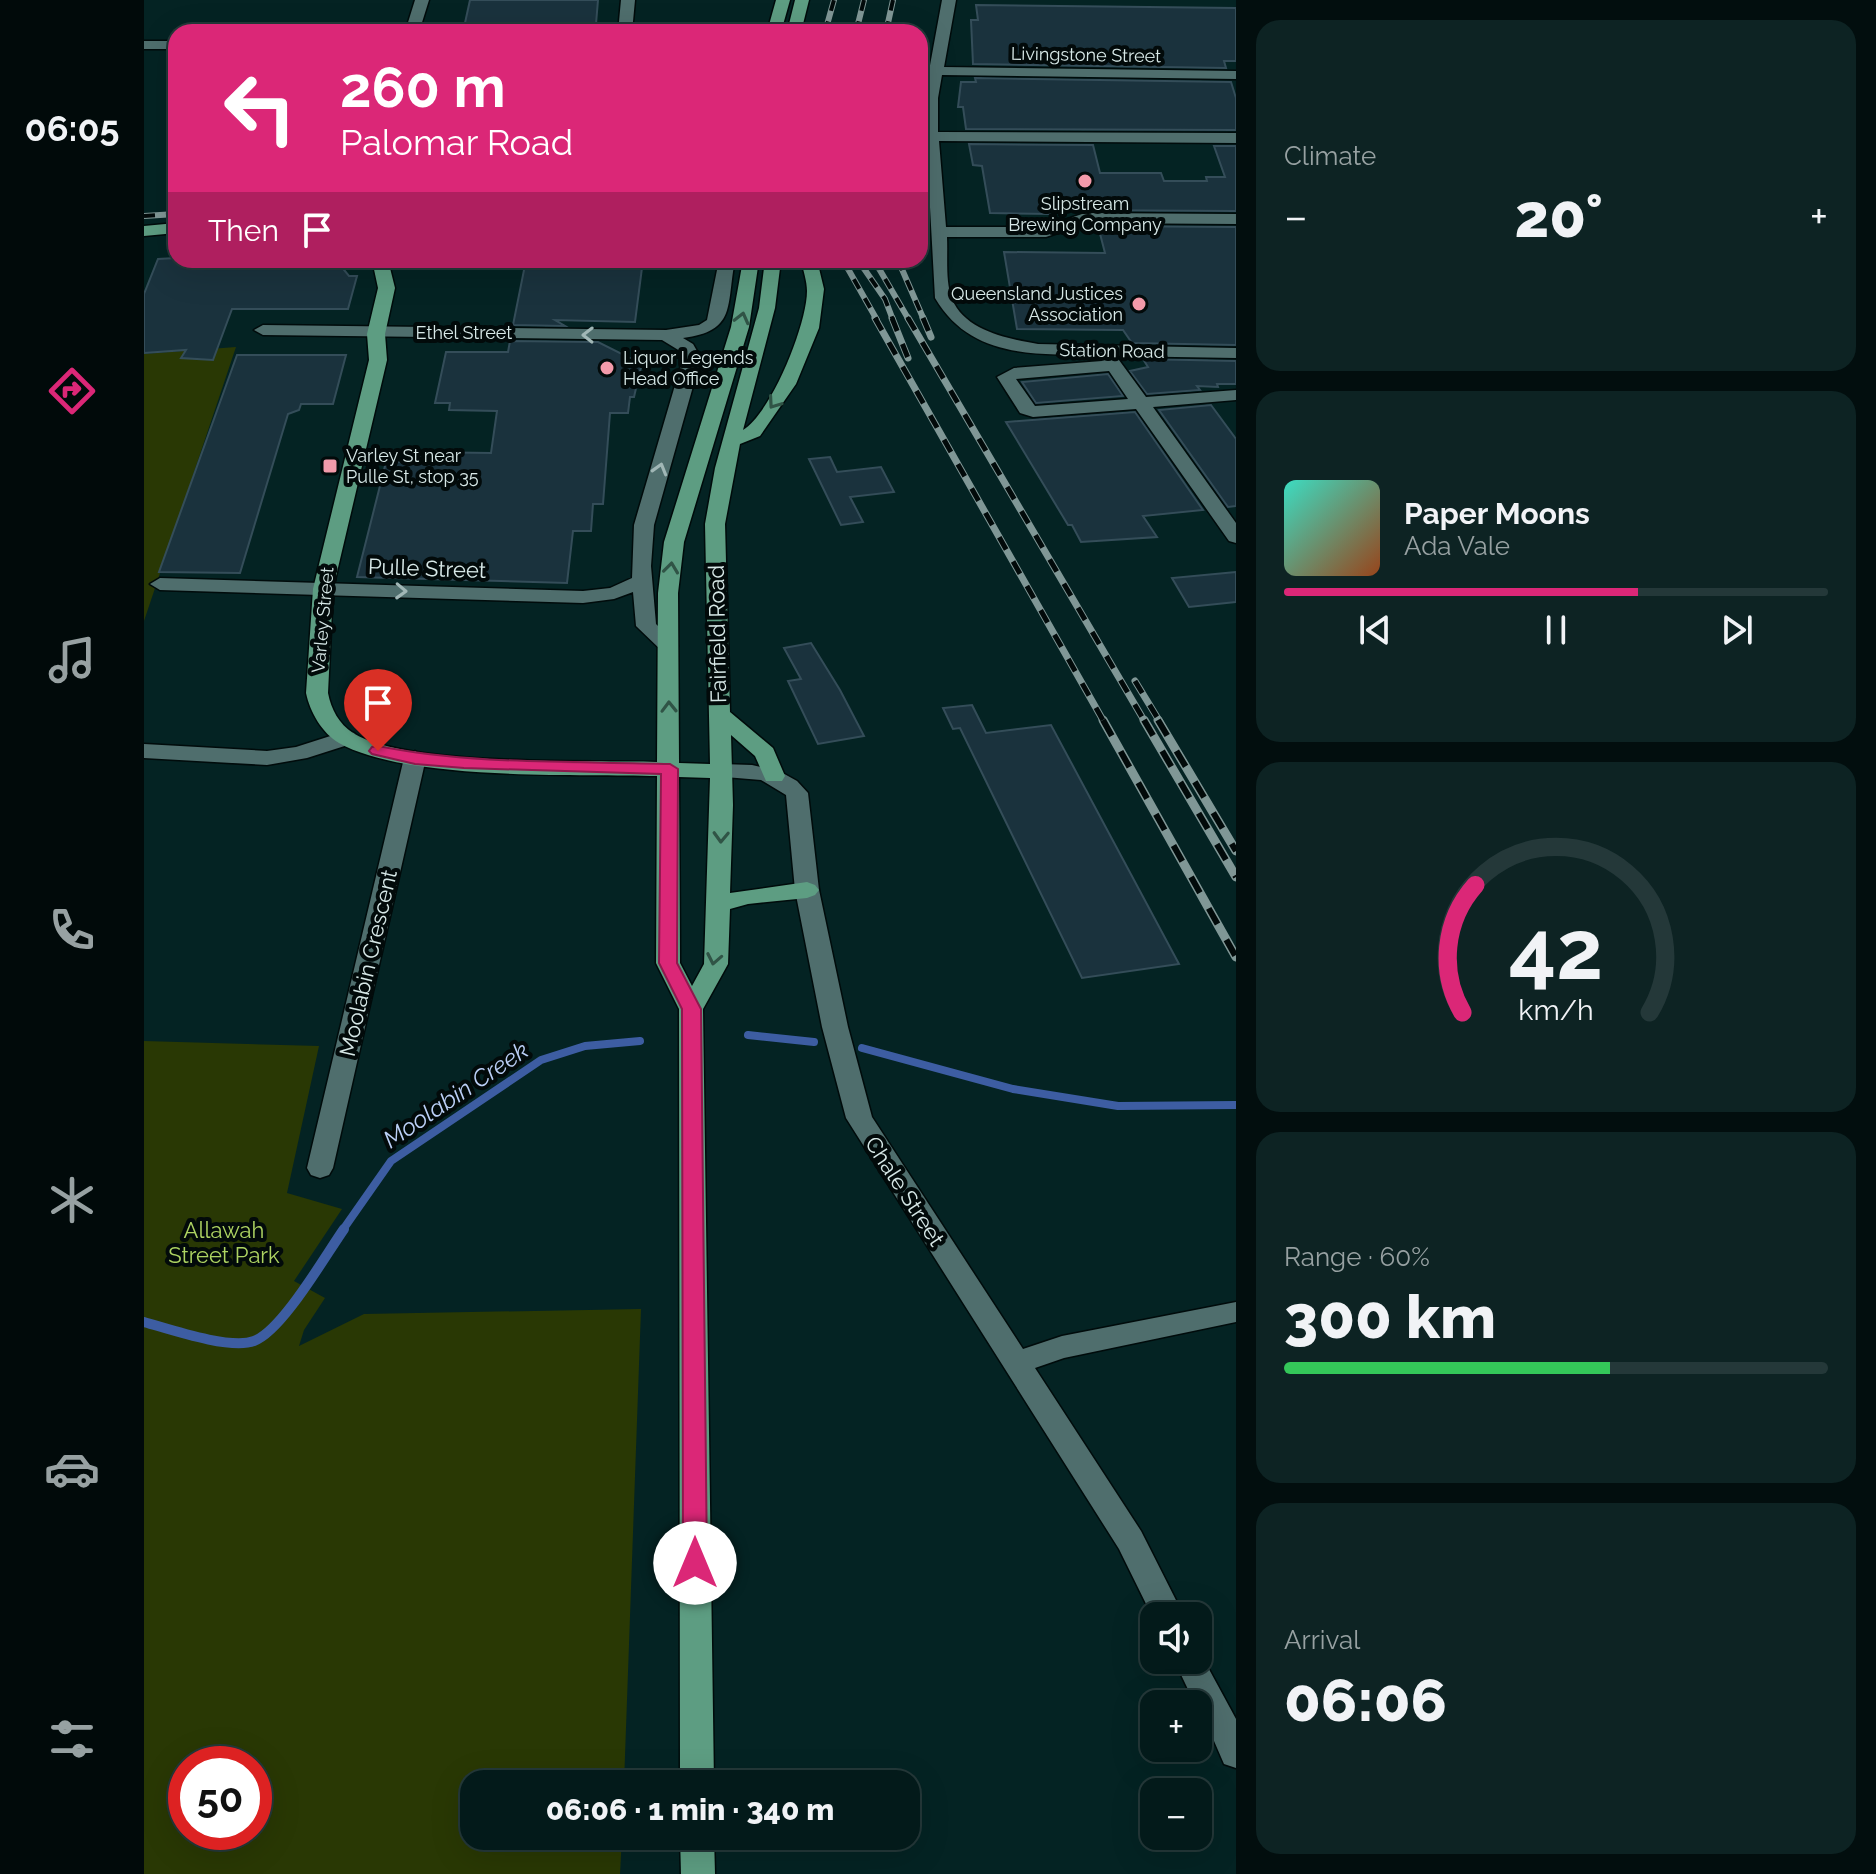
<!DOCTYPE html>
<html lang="en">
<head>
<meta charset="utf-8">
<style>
  :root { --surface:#031a1a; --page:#0d2323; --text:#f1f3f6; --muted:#97a1a2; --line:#243839; --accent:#db2777 }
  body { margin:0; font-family:Raleway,sans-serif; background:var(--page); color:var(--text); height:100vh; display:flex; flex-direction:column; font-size:30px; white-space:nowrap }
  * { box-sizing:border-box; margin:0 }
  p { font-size:26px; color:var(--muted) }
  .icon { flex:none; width:44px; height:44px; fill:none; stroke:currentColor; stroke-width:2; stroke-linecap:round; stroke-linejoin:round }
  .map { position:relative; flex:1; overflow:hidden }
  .sheet { display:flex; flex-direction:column; gap:20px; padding:20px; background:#020e0e; width:640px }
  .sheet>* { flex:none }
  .banner { position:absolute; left:24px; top:24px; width:760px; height:244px; border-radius:24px; box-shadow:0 8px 32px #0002,0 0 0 2px var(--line); background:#db2777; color:#fff; overflow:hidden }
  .controls { position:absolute; left:996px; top:1602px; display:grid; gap:16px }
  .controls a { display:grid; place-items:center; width:72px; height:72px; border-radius:16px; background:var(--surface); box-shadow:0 8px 32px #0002,0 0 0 2px var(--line); font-size:40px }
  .speed { position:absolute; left:24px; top:1746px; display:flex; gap:16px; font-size:40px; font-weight:700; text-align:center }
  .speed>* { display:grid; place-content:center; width:104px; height:104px; border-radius:50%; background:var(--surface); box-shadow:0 8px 32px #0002,0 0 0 2px var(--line); line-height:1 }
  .speed .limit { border:12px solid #d22; background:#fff; color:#111 }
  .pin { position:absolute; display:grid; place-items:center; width:68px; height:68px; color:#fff; margin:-82px -34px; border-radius:50% 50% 50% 0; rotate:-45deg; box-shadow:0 0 8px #0007 }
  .pin .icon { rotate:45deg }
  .me { position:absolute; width:88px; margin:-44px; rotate:0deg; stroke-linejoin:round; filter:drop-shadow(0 0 6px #0008) }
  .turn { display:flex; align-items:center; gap:28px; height:168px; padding:0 40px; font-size:36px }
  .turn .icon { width:104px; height:104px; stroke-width:2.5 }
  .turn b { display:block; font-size:56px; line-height:68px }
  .then { display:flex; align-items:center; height:76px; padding:0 40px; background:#0003; gap:16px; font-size:30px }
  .big { font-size:60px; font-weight:800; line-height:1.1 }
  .sheet .tile { flex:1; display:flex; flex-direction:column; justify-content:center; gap:12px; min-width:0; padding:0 28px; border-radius:24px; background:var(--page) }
  .sheet .dial { align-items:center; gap:0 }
  .dial svg { height:208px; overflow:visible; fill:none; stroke:var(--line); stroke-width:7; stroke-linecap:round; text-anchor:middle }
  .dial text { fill:var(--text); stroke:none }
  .song { display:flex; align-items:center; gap:24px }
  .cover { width:96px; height:96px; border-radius:12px; background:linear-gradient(135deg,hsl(170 70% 55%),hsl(20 70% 35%)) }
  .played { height:8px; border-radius:4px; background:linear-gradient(90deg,var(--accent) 65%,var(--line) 65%) }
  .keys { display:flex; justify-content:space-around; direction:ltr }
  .heat { display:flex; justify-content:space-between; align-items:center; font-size:44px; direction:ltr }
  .charge { height:12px; border-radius:6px; background:linear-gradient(90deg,#34c759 60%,var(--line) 0) }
  .trip { position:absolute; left:316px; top:1770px; width:460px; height:80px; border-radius:24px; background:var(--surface); box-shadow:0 8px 32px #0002,0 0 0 2px var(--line); font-weight:800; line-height:80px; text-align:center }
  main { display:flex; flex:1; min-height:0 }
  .tab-bar { display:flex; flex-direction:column; width:144px; justify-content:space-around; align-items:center; background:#010a0a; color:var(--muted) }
  .tab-bar .icon { width:56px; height:56px }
  .tab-bar .current { color:var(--accent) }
  .tab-bar b { font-size:36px; color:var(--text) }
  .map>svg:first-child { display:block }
  .green { fill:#293804; fill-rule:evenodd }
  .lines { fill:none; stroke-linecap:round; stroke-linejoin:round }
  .stream-far1 { stroke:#3d5da2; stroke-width:8 }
  .stream { stroke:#3d5da2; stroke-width:10 }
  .building { fill:#1a323d; stroke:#344d59; stroke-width:2 }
  .minor-casing { stroke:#000b0b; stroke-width:3 }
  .major-casing { stroke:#000b0b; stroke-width:3 }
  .minor { fill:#4f6e6d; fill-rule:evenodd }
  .major { fill:#5d9d82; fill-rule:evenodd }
  .rail-far2-casing { stroke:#809796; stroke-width:6 }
  .rail-far1-casing { stroke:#809796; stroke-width:7 }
  .rail-casing { stroke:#809796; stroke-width:9 }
  .rail-far2 { stroke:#020a0a; stroke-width:4; stroke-dasharray:11; stroke-linecap:butt }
  .rail-far1 { stroke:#020a0a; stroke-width:5; stroke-dasharray:14; stroke-linecap:butt }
  .rail { stroke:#020a0a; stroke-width:6; stroke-dasharray:18; stroke-linecap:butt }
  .oneway { stroke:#305446 }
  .oneway2 { stroke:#a1b7b6 }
  .route { fill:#db2777; stroke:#8e194d; stroke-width:2 }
  .poi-dot { fill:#f39aaa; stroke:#020a0a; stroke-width:3 }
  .labels { text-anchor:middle; stroke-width:8; stroke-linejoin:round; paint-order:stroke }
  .far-street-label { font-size:18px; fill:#d7e8e7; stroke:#020a0a }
  .far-poi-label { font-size:18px; fill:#d7e8e7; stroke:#020a0a; text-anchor:start }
  .street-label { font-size:22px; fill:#d7e8e7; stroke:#020a0a }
  .park-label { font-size:22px; fill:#add362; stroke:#020a0a }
  .water-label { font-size:24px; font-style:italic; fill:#bbcff6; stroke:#020a0a }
</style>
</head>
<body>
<main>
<nav class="tab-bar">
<b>06:05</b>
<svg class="icon current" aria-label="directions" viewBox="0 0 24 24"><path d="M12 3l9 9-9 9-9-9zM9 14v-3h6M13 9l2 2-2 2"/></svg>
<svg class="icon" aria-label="music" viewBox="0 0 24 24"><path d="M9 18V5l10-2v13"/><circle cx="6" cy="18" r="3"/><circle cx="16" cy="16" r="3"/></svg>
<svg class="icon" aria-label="phone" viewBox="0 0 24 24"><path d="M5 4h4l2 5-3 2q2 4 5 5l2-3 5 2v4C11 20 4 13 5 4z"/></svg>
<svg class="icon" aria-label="climate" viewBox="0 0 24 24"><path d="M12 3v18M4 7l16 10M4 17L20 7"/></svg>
<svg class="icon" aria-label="car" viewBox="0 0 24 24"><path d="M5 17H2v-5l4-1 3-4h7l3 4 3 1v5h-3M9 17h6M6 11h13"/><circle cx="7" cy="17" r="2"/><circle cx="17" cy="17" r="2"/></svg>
<svg class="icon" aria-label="filters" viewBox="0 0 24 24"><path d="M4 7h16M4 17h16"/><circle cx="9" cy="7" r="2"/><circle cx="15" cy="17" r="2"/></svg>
</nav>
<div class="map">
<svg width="1092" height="1874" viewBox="0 0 1092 1874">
  <rect width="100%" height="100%" fill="#042323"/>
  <path class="green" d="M92 347 0 621V354Z
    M0 1041 175 1046 143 1193 198 1209 150 1281 181 1298 160 1330 155 1346 220 1314 497 1309 480 1784H330V1836H478L476 1874H0ZM110 1764V1832H42V1764Z"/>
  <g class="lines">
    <path class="stream-far1" d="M604 1035 670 1042
      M718 1048 869 1089 974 1106 1092 1105
      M198 1231 247 1161 397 1060 441 1046 496 1041"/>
    <path class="stream" d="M0 1322C25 1329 86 1350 110 1341 138 1331 181 1256 200 1229"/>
  </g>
  <path class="building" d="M326 0H454L452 24H402L401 32H319Z
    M832 5 1092 8V61H1080L1082 68 829 64 827 20H834Z
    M831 78 1087 82 1092 98V130L822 129 819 107H814L817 82H832Z
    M825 144 949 145 956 173H1017L1020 181H1063L1062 177H1081L1070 146H1092V211L906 210V214L846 213 838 166 829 165Z
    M954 226 1092 227V345L988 343 979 330 873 329 860 252 961 253Z
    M32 258 192 260 205 276H213L204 309H88L69 360 37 358 42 350 0 353V294L14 259Z
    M382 260H499L491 322 411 320 421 326 369 325Z
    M366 341 454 342 490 360 497 367 490 397H486L484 413H466L459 504H449L447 531H429L423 583 213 577 242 462H274L276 452 347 453 353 411 305 410 306 403H291L302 352H364Z
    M93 355H202L189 404H157L155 410 144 414 96 573 15 572Z
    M999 359 1092 361V384H1073L1074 387 1053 386 1056 390 1003 394 986 371 1004 367Z
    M964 374 979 396 892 403 878 382Z
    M1067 405 1092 439V506L1084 507 1015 410Z
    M991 412 1059 510 999 516 1013 537 937 542 928 525H924L862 422Z
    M686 457 693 472 737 467 750 492 706 497 719 522 697 525 665 459Z
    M1092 572V602L1045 607 1028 578Z
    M667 643 696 690 720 736 674 744 644 681 657 679 640 648Z
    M828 705 842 733 907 725 1035 964 938 978 816 728 809 729 799 708Z"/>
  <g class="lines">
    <defs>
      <path id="minor" d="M271 0H285L275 32H261Z
        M477 0H491L488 32H474Z
        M798 0H812L800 67 1092 71V79L798 75 794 98V132L1092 133V143L795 141 802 227H900L941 213 1092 214V224L943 223 902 237H803C804 255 801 282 808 299 821 331 865 339 894 344L1092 348V358L972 356 1002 397 1092 390V400L1009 407 1092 523V543L1085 541 992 409 889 417 876 413 853 377 870 368 958 361 954 355C891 354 827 359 791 298L780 98ZM965 371 984 399 891 406 872 379Z
        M0 41H32V49H0Z
        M575 260H591C582 306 593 331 539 338L549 344 557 358 510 525 507 566 512 624 534 646 531 650H517L492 626 489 592 470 599 439 603 16 590 6 584 16 578 439 591 466 588 488 578 490 525 539 358 536 351 518 340 119 335 110 330 119 325 522 330 555 325 563 320Z
        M202 731 210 733 213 738 210 743 163 758 123 765 0 758V744L123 751 152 747Z
        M271 751 282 758 189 1168 185 1175 176 1178 167 1175 163 1168 260 758Z
        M577 764 608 765 635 771 653 781 664 793 675 890 704 1027 728 1117 879 1349 918 1336 1092 1302V1322L920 1358 891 1368 997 1531 1040 1616H1010V1620L975 1549 702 1118 678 1027 651 890 642 795 617 780 569 776 566 771 569 766Z
        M1054 1649 1092 1719V1768L1080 1764 1054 1704H1051L1030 1660H1054Z"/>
      <path id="major" d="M632 0H646L637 32H623Z
        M651 0H665L657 32H643Z
        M32 223V233L0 236V226Z
        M228 260H244L251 288 241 334 243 360 189 589 184 693C187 709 195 724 209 733 264 767 443 760 513 762L514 593 520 542 587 327 599 260H615L605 327 540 542 534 593 535 763 566 764 561 524 571 468 615 308 621 260H637L631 308 599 430C628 412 663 324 663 291 663 281 659 270 657 260H673L680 289 675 328 652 384 616 436 596 444 581 524 586 712 629 748 641 776 638 781H622L611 756 587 735 589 805 586 893 663 882 671 885 675 890 671 895 663 898 604 904 586 909 584 964 559 1009 570 1784H536L535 1009 512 963 513 776C433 774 262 781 195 743 178 733 166 712 162 693L169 589 225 360 223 334 234 288ZM535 777 566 778 560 964 548 986 536 963Z
        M536 1836H570L571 1874H537Z"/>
    </defs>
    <use href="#minor" class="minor-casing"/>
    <use href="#major" class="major-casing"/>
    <use href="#minor" class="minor"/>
    <use href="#major" class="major"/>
    <defs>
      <path id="rail-far2" d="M681 32 690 0
        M712 32 720 0
        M742 32 749 0
        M0 216 32 214
        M699 260 733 320
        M714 260 741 299 749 320
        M730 260 765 320
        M754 260 780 320"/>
      <path id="rail-far1" d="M731 318 960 722
        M748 318 764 358
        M764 318 1001 722
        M779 318 787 337
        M991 681 1016 722"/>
      <path id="rail" d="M959 720 1092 957
        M1000 720 1092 877
        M1014 720 1092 851"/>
    </defs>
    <use href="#rail-far2" class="rail-far2-casing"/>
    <use href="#rail-far1" class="rail-far1-casing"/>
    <use href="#rail" class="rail-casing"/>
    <use href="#rail-far2" class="rail-far2"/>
    <use href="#rail-far1" class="rail-far1"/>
    <use href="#rail" class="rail"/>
  </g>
  <defs><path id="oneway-chevron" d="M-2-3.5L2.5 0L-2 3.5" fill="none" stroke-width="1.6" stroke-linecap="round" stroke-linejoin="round" transform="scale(2)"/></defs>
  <g class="oneway">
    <use href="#oneway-chevron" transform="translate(598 318) rotate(-76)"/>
    <use href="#oneway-chevron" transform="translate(630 403) rotate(125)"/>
    <use href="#oneway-chevron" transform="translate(527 568) rotate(-83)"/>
    <use href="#oneway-chevron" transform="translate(525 707) rotate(-91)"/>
    <use href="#oneway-chevron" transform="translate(577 837) rotate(92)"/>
    <use href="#oneway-chevron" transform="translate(570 959) rotate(101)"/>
  </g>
  <g class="oneway2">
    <use href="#oneway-chevron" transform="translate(444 335) rotate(-179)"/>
    <use href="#oneway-chevron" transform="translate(516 469) rotate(-74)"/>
    <use href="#oneway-chevron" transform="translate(257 591) rotate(2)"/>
  </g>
  <path class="route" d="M234 746C329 765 429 761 526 764L534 769 533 963 557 1009 563 1563 559 1570 551 1573 543 1570 539 1563 538 1009 515 963 517 774 320 768 271 764 228 754 225 751 228 747Z"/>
  <g class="poi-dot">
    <circle cx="941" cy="181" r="8"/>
    <circle cx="995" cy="304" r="8"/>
    <circle cx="463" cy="368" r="8"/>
    <rect x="178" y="458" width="16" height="16" rx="4"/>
  </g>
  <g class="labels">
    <g class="far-street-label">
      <text transform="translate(942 55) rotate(1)" y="6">Livingstone Street</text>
      <text x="320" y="339">Ethel Street</text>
      <text transform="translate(968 351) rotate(1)" y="6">Station Road</text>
      <text transform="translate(179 620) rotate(-85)" y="6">Varley Street</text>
    </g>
    <g class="far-poi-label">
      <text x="941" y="210" text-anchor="middle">Slipstream<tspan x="941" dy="21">Brewing Company</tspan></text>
      <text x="979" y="300" text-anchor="end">Queensland Justices<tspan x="979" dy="21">Association</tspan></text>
      <text x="479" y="364">Liquor Legends<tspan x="479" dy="21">Head Office</tspan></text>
      <text x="202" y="462">Varley St near<tspan x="202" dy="21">Pulle St, stop 35</tspan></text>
    </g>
    <g class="street-label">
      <text transform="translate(283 568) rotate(2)" y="8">Pulle Street</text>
      <text transform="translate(573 634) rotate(-91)" y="8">Fairfield Road</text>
      <text transform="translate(224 963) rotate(-77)" y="8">Moolabin Crescent</text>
      <text transform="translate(761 1191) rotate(57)" y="8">Chale Street</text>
    </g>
    <g class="park-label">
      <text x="80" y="1238">Allawah<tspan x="80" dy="25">Street Park</tspan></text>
    </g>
    <g class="water-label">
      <text transform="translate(312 1095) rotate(-34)" y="8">Moolabin Creek</text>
    </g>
  </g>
</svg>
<div class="controls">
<a><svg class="icon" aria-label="sound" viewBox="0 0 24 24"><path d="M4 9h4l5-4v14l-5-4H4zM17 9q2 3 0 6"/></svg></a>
<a>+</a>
<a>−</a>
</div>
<div class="speed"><div class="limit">50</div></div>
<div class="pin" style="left:234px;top:751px;background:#d93025"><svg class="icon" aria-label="arrive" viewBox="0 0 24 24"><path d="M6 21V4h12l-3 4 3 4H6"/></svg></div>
<svg class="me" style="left:551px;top:1563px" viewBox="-20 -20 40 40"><circle r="19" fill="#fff"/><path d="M0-13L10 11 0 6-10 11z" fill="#db2777"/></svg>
<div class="trip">06:06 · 1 min · 340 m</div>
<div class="banner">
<div class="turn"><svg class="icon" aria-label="left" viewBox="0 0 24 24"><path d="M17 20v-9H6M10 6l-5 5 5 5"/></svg><div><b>260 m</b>Palomar Road</div></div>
<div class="then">Then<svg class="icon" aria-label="arrive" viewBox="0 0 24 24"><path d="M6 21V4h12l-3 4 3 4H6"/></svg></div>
</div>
</div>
<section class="sheet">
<div class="tile"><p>Climate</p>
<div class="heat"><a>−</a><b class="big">20°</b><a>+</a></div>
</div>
<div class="tile">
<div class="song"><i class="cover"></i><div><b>Paper Moons</b><p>Ada Vale</p></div></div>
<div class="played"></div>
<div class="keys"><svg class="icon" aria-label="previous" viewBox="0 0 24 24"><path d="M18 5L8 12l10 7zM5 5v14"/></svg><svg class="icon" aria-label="pause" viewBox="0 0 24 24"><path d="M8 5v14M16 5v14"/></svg><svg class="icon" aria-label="next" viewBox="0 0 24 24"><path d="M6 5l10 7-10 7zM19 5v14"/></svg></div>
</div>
<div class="tile dial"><svg viewBox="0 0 100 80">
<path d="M14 69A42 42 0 1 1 86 69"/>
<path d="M14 69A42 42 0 0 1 19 20" stroke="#db2777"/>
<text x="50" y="56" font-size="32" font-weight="700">42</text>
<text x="50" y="72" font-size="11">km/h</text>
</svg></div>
<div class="tile"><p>Range · 60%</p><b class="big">300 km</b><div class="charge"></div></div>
<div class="tile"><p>Arrival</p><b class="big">06:06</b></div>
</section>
</main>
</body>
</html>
